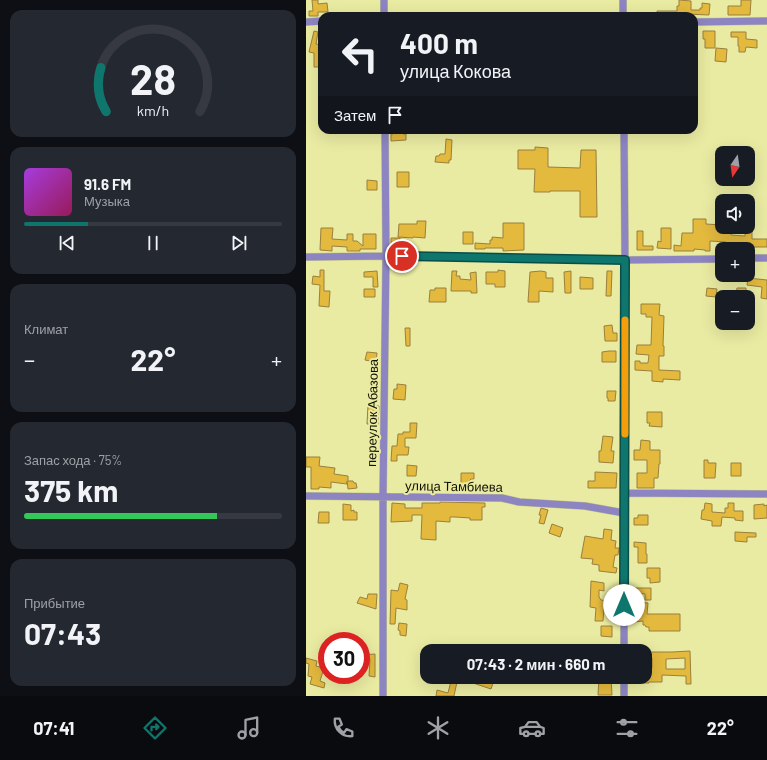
<!DOCTYPE html>
<html lang="ru">
<head>
<meta charset="utf-8">
<style>
  :root { --surface:#171b24; --page:#242831; --text:#f1f3f6; --muted:#9ea1a6; --line:#363941; --accent:#0f766e }
  body { margin:0; font-family:Barlow,sans-serif; background:var(--page); color:var(--text); height:100vh; display:flex; flex-direction:column; font-size:15px; white-space:nowrap }
  * { box-sizing:border-box; margin:0 }
  p { font-size:13px; color:var(--muted) }
  .icon { flex:none; width:22px; height:22px; fill:none; stroke:currentColor; stroke-width:2; stroke-linecap:round; stroke-linejoin:round }
  .map { position:relative; flex:1; overflow:hidden }
  .details { display:flex; flex-direction:column; gap:10px; padding:10px; background:#0d0f14; width:306px }
  .details>* { flex:none }
  .guide { position:absolute; left:12px; top:12px; width:380px; height:122px; border-radius:12px; box-shadow:0 4px 16px #0002; background:#171b24; color:var(--text); overflow:hidden }
  .needle { width:26px; rotate:193deg }
  .fabs { position:absolute; left:409px; top:146px; display:grid; gap:8px }
  .fabs a { display:grid; place-items:center; width:40px; height:40px; border-radius:8px; background:var(--surface); box-shadow:0 4px 16px #0002; font-size:20px }
  .speed { position:absolute; left:12px; top:632px; display:flex; gap:8px; font-size:20px; font-weight:700; text-align:center }
  .speed>* { display:grid; place-content:center; width:52px; height:52px; border-radius:50%; background:var(--surface); box-shadow:0 4px 16px #0002; line-height:1 }
  .speed .limit { border:6px solid #d22; background:#fff; color:#111 }
  .pin { position:absolute; display:grid; place-items:center; width:34px; height:34px; color:#fff; margin:-17px; border:2px solid #fff; border-radius:50%; box-shadow:0 1px 4px #0007 }
  .me { position:absolute; width:44px; margin:-22px; rotate:0deg; stroke-linejoin:round; filter:drop-shadow(0 0 3px #0008) }
  .turn { display:flex; align-items:center; gap:14px; height:84px; padding:0 16px; font-size:18px }
  .turn .icon { width:52px; height:52px; stroke-width:2.5 }
  .turn b { display:block; font-size:28px; line-height:34px }
  .then { display:flex; align-items:center; height:38px; padding:0 16px; background:#0003; gap:8px; font-size:15px }
  .big { font-size:30px; font-weight:700; line-height:1.1 }
  .details .card { flex:1; display:flex; flex-direction:column; justify-content:center; gap:6px; min-width:0; padding:0 14px; border-radius:12px; background:var(--page) }
  .details .dial { align-items:center; gap:0 }
  .dial svg { height:104px; overflow:visible; fill:none; stroke:var(--line); stroke-width:7; stroke-linecap:round; text-anchor:middle }
  .dial text { fill:var(--text); stroke:none }
  .song { display:flex; align-items:center; gap:12px }
  .cover { width:48px; height:48px; border-radius:6px; background:linear-gradient(135deg,hsl(280 70% 55%),hsl(330 70% 35%)) }
  .played { height:4px; border-radius:2px; background:linear-gradient(90deg,var(--accent) 25%,var(--line) 25%) }
  .keys { display:flex; justify-content:space-around; direction:ltr }
  .heat { display:flex; justify-content:space-between; align-items:center; font-size:22px; direction:ltr }
  .charge { height:6px; border-radius:3px; background:linear-gradient(90deg,#34c759 75%,var(--line) 0) }
  .trip { position:absolute; left:114px; top:644px; width:232px; height:40px; border-radius:12px; background:var(--surface); box-shadow:0 4px 16px #0002; font-weight:700; line-height:40px; text-align:center }
  .tabs { display:flex; height:64px; justify-content:space-around; align-items:center; background:#090b0e; color:var(--muted) }
  .tabs .icon { width:28px; height:28px }
  .tabs .on { color:var(--accent) }
  .tabs b { font-size:18px; color:var(--text) }
  main { display:flex; flex:1; min-height:0 }
  .map>svg:first-child { display:block }
  .building { fill:#e3b93e; stroke:#9a803c; fill-rule:evenodd }
  .lines { fill:none; stroke-linecap:round; stroke-linejoin:round }
  .minor-casing { stroke:#c7c888; stroke-width:8 }
  .minor { stroke:#8c85c2; stroke-width:7 }
  .route-casing { stroke:#0a4d48; stroke-width:10 }
  .route { stroke:#0f766e; stroke-width:7 }
  .slow { stroke:#f59e0b; stroke-width:7 }
  .labels { text-anchor:middle; stroke-width:4; stroke-linejoin:round; paint-order:stroke }
  .street-label { font-size:13px; fill:#121100; stroke:#e9eba2 }
</style>
</head>
<body>
<main>
<section class="details">
<div class="card dial"><svg viewBox="0 0 100 80">
<path d="M14 69A42 42 0 1 1 86 69"/>
<path d="M14 69A42 42 0 0 1 10 35" stroke="#0f766e"/>
<text x="50" y="56" font-size="32" font-weight="700">28</text>
<text x="50" y="72" font-size="11">km/h</text>
</svg></div>
<div class="card">
<div class="song"><i class="cover"></i><div><b>91.6 FM</b><p>Музыка</p></div></div>
<div class="played"></div>
<div class="keys"><svg class="icon" aria-label="previous" viewBox="0 0 24 24"><path d="M18 5L8 12l10 7zM5 5v14"/></svg><svg class="icon" aria-label="pause" viewBox="0 0 24 24"><path d="M8 5v14M16 5v14"/></svg><svg class="icon" aria-label="next" viewBox="0 0 24 24"><path d="M6 5l10 7-10 7zM19 5v14"/></svg></div>
</div>
<div class="card"><p>Климат</p>
<div class="heat"><a>−</a><b class="big">22°</b><a>+</a></div>
</div>
<div class="card"><p>Запас хода · 75%</p><b class="big">375 km</b><div class="charge"></div></div>
<div class="card"><p>Прибытие</p><b class="big">07:43</b></div>
</section>
<div class="map">
<svg width="461" height="696" viewBox="0 0 461 696">
  <rect width="100%" height="100%" fill="#e9eba2"/>
  <path class="building" d="M6 0H12V4L21 3 22 12H12V16H3V11H7Z
    M373 0 385 1V10H394V8H396V3L404 4 403 15 380 14 351 16V11H371V6H373Z
    M435 0H445L444 15H422V6H435Z
    M8 31 12 32 10 44 16 45V67H8V53L3 52Z
    M397 31H409V48H399V39H397Z
    M425 32H440V39L451 40V48L440 47 439 52H433V46H432V37H425Z
    M410 48 421 49 420 62 409 61Z
    M87 131H97V134H100V140L85 141V134H87Z
    M140 139 146 140 145 160H143V163L129 162 130 156H133L134 154H139Z
    M229 147 242 148V167L274 168 275 150H290L291 217H274V191H244V192H228L229 169H212V150H229Z
    M91 172H103V187H91Z
    M61 180 71 181V190H61Z
    M387 219H400V224L416 225V227H425V235L439 236V227H443V229H446V239H461V247H446V249H439V245L429 244V249H420V242L404 241V251H399V250L388 249V251H368V245L375 246 376 233H387Z
    M111 221H120L119 238 107 237V238L92 237 93 224H111Z
    M197 223H218V250L197 251V248H179V249H169V243L184 244V240H186V237L197 238Z
    M15 228H27L26 239 41 240V234H47V241H51L57 246V234H70V249H54V251H41V247L26 246V251L14 250Z
    M355 228H365V249L351 248 352 241 355 242Z
    M331 231H337V246H347V250H331Z
    M157 232H167V244H157Z
    M85 238H94V250H85Z
    M14 270H18V291H24L23 307 13 306 14 285 6 284 7 276 14 277Z
    M192 270 199 271V287H189V284H180V272H192Z
    M71 271 72 287H67V277H58V272Z
    M146 271H151L150 276H154V279L165 280 164 273 170 272 171 293H165V291H145Z
    M235 271 240 272V278H247V292L233 291V302H222L224 272Z
    M265 271V293H259L258 272Z
    M301 271H306L305 296H300Z
    M274 277 287 278V289H274Z
    M442 278 461 280V299L455 298 456 287 441 285Z
    M129 288H140V302H123L124 290H129Z
    M401 288 411 289 410 297 400 296Z
    M431 288H440V297H430Z
    M58 289H69V297H58Z
    M335 304H354L353 315 358 316 357 346H358V356H353V370L374 371V380L357 379V382L346 381V371L329 370V361H334V363H342L343 355 330 354 331 345H345L346 317H340V314H335Z
    M306 325 307 333H311V341H299L298 326Z
    M99 328H104V346H100Z
    M303 351H310V362H296V352Z
    M61 352 71 353 70 362 59 360Z
    M91 384 100 385 99 400 87 399 88 389H91Z
    M301 391H310L309 401H302V398H301Z
    M62 405 73 406 72 425 61 424Z
    M341 412H356V427L343 426 344 423H341Z
    M104 423H111L110 438H99V447H103L102 455H91V461H85L86 446H91L92 434H97V432H104Z
    M297 436 307 437 305 451H308L307 463 293 462V451H295Z
    M335 440 344 441V450H354V464H353L352 478H348V488H331V473H341V460H328V450H334Z
    M0 457H14L13 466 29 468 28 474 42 476V481H47L48 483H50L51 488 42 489 41 481V484L25 482V488L13 487V489H5V467H0Z
    M398 460H402V463H410L409 478H398Z
    M425 463H435V476H425Z
    M101 465 111 466 110 476H101Z
    M289 472 311 473 310 488H282V481H289Z
    M155 473H168V479H165L162 482 161 488H155Z
    M134 502 179 503V507H176V520H164V518L149 517H144V522L130 521V540L115 539 116 515H106V521L85 522 86 503 99 504V508H116V503H134Z
    M399 503 406 504V512L419 513V508H422V503H428V511H437V521L429 520V518L416 517 415 526H406V521L395 519 396 510H398Z
    M37 504 45 505V511L48 510V512H51V520H37Z
    M458 504V506L461 505V518L448 519V505Z
    M235 508 242 510 238 524 233 523 235 515H233Z
    M13 512H23V523H12Z
    M332 515H342V525H328V518H332Z
    M246 524 257 528 254 537 243 533Z
    M298 529 306 530 305 540 310 541 309 548H313L312 555H309L307 567 311 568 310 573 293 571V565L286 564 287 559 275 558 279 536 297 539Z
    M429 532 450 533V537H441V542L429 541Z
    M328 542 340 543V554H341V563H332V547H328Z
    M341 568H354V582L344 583V578H341Z
    M285 581 298 583V591L293 590V597L295 600 301 601V603H305V608H298L297 621H289L290 608 284 607Z
    M94 583 102 585 99 599 101 600V610L90 608 89 624H84L85 590 92 591Z
    M329 588H345V600H339V594L329 593Z
    M62 594H71L70 609 51 603 54 597 61 599Z
    M331 602 342 603 341 614H374V631H343V627H340L339 625H337V621L328 622V614H330Z
    M93 623 101 624 100 636 94 635V631L92 630Z
    M295 626H306V637L295 636Z
    M384 651 385 684H380V676L356 675V682H343V683H330L331 677H343V668H346V658L339 657V652H366ZM379 658V669H360V659Z
    M69 654V677L63 676 64 659H56L55 655Z
    M0 658 11 661 10 666 18 668 14 681 19 683 18 688 4 684 6 677 2 676 3 664 0 663Z
    M146 677H152L148 696H130L131 690 142 693Z
    M169 677H179L184 679 183 682 187 683 185 689 167 683Z
    M293 677H305L306 695H292Z"/>
  <g class="lines">
    <defs>
      <path id="minor" d="M317 0V16
        M78 16V0
        M0 22 16 21
        M388 22 461 21
        M318 130 319 260 318 651
        M0 257 80 256 319 260 416 259
        M442 258H461
        M319 493 461 494
        M0 496 196 498 213 502 279 506 318 513
        M77 696V497L80 256 79 130
        M318 696V677"/>
    </defs>
    <use href="#minor" class="minor-casing"/>
    <use href="#minor" class="minor"/>
  </g>
  <g class="lines">
    <defs>
      <path id="route" d="M96 256 319 260 318 605"/>
    </defs>
    <use href="#route" class="route-casing"/>
    <use href="#route" class="route"/>
    <path class="slow" d="M319 434V320"/>
  </g>
  <g class="labels">
    <g class="street-label">
      <text transform="translate(66 413) rotate(-89)" y="5">переулок Абазова</text>
      <text transform="translate(148 486) rotate(1)" y="5">улица Тамбиева</text>
    </g>
  </g>
</svg>
<div class="fabs">
<a><svg class="needle" viewBox="-14 -14 28 28"><path d="M0-13l5 13h-10z" fill="#e53935"/><path d="M0 13l5-13h-10z" fill="#9ea1a6"/></svg></a>
<a><svg class="icon" aria-label="sound" viewBox="0 0 24 24"><path d="M4 9h4l5-4v14l-5-4H4zM17 9q2 3 0 6"/></svg></a>
<a>+</a>
<a>−</a>
</div>
<div class="speed"><div class="limit">30</div></div>
<div class="pin" style="left:96px;top:256px;background:#d93025"><svg class="icon" aria-label="arrive" viewBox="0 0 24 24"><path d="M6 21V4h12l-3 4 3 4H6"/></svg></div>
<svg class="me" style="left:318px;top:605px" viewBox="-20 -20 40 40"><circle r="19" fill="#fff"/><path d="M0-13L10 11 0 6-10 11z" fill="#0f766e"/></svg>
<div class="trip">07:43 · 2 мин · 660 m</div>
<div class="guide">
<div class="turn"><svg class="icon" aria-label="left" viewBox="0 0 24 24"><path d="M17 20v-9H6M10 6l-5 5 5 5"/></svg><div><b>400 m</b>улица Кокова</div></div>
<div class="then">Затем<svg class="icon" aria-label="arrive" viewBox="0 0 24 24"><path d="M6 21V4h12l-3 4 3 4H6"/></svg></div>
</div>
</div>
</main>
<nav class="tabs">
<b>07:41</b>
<svg class="icon on" aria-label="directions" viewBox="0 0 24 24"><path d="M12 3l9 9-9 9-9-9zM9 14v-3h6M13 9l2 2-2 2"/></svg>
<svg class="icon" aria-label="music" viewBox="0 0 24 24"><path d="M9 18V5l10-2v13"/><circle cx="6" cy="18" r="3"/><circle cx="16" cy="16" r="3"/></svg>
<svg class="icon" aria-label="phone" viewBox="0 0 24 24"><path d="M5 4h4l2 5-3 2q2 4 5 5l2-3 5 2v4C11 20 4 13 5 4z"/></svg>
<svg class="icon" aria-label="climate" viewBox="0 0 24 24"><path d="M12 3v18M4 7l16 10M4 17L20 7"/></svg>
<svg class="icon" aria-label="car" viewBox="0 0 24 24"><path d="M5 17H2v-5l4-1 3-4h7l3 4 3 1v5h-3M9 17h6M6 11h13"/><circle cx="7" cy="17" r="2"/><circle cx="17" cy="17" r="2"/></svg>
<svg class="icon" aria-label="filters" viewBox="0 0 24 24"><path d="M4 7h16M4 17h16"/><circle cx="9" cy="7" r="2"/><circle cx="15" cy="17" r="2"/></svg>
<b>22°</b>
</nav>
</body>
</html>
